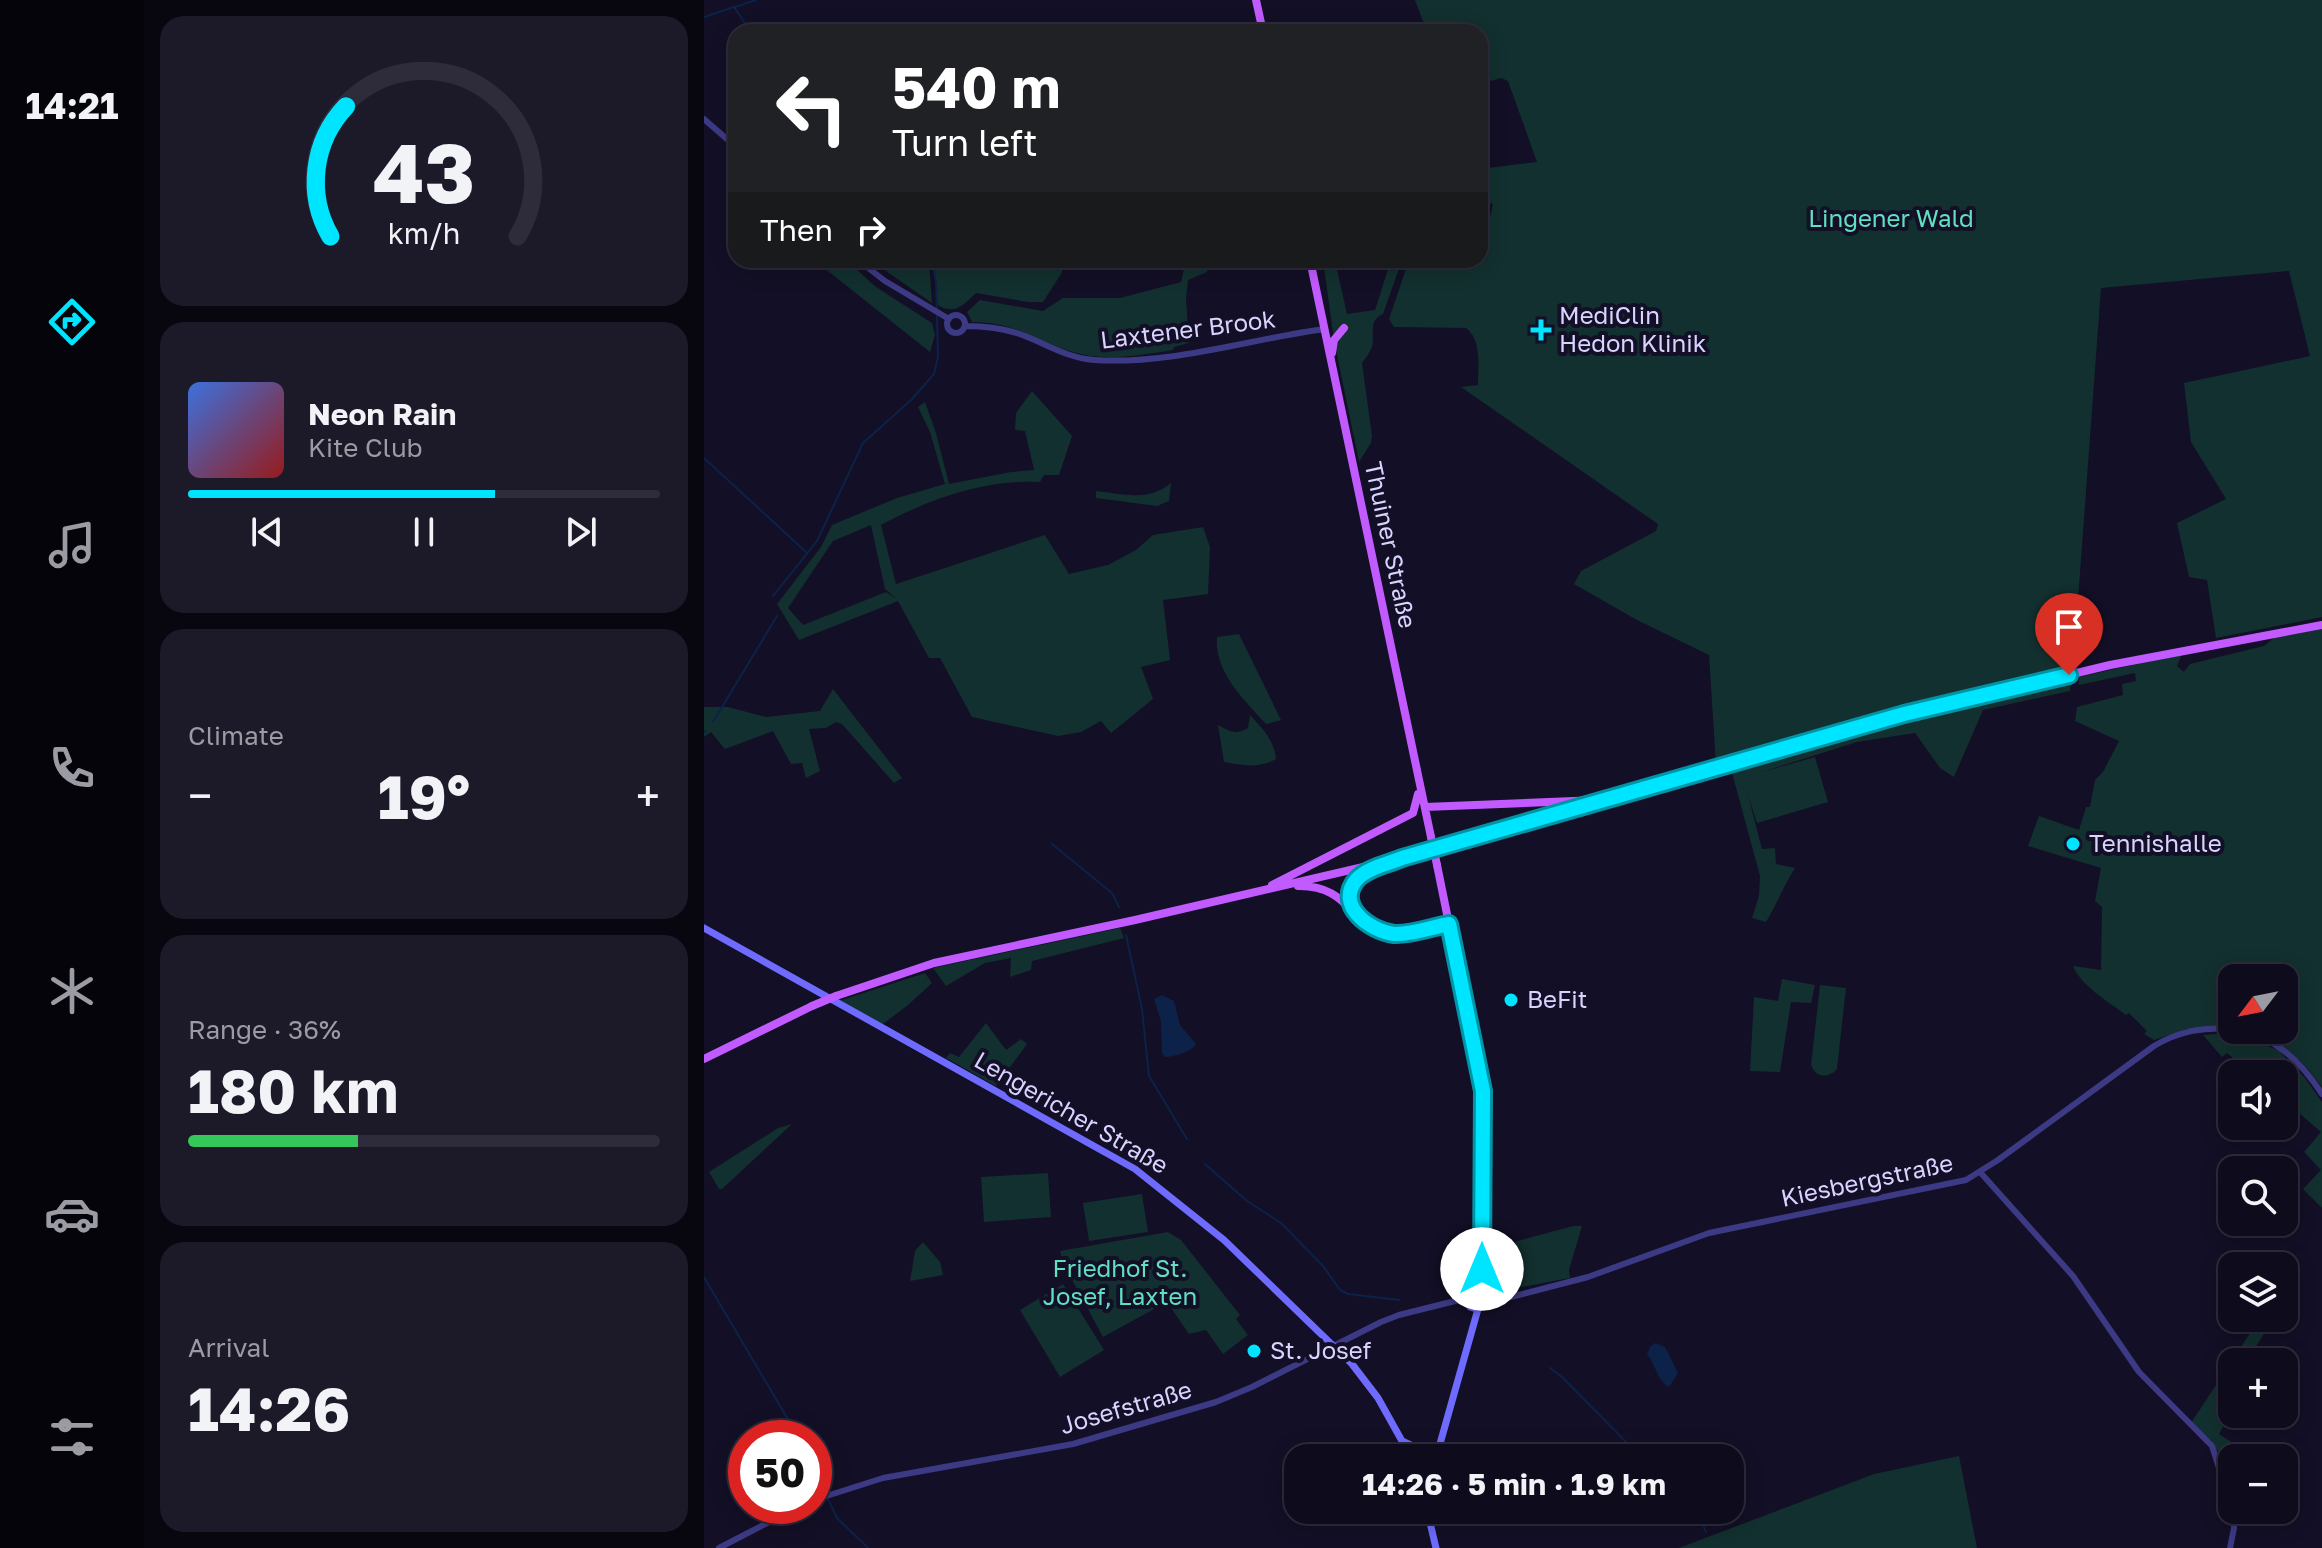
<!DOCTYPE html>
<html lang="en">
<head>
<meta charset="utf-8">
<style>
  :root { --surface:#0e0b1c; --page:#1c1929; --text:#f1f3f6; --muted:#9b9ba3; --line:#2e2b3b; --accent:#00e5ff }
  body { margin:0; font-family:"Golos Text",sans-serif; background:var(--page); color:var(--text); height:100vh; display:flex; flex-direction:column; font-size:30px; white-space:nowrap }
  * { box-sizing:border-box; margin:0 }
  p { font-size:26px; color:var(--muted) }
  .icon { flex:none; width:44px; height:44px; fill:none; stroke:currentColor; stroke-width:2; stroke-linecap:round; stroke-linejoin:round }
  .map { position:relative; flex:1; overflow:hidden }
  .drawer { display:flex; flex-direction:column; gap:16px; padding:16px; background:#08060f; width:560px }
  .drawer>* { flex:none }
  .top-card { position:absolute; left:24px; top:24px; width:760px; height:244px; border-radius:24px; box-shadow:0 4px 20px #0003,0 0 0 2px var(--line); background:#202124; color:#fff; overflow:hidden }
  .needle { width:52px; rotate:238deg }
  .controls { position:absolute; left:1514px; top:964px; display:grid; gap:16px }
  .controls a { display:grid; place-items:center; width:80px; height:80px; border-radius:16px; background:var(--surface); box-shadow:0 4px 20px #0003,0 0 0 2px var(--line); font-size:40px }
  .speed { position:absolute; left:24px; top:1420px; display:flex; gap:16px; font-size:40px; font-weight:700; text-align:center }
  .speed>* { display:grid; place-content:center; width:104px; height:104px; border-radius:50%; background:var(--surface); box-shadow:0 4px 20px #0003,0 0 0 2px var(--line); line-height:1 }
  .speed .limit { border:12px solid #d22; background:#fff; color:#111 }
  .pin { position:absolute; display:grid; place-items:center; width:68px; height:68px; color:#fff; margin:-82px -34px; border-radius:50% 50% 50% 0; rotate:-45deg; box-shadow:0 0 8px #0007 }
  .pin .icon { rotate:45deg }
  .me { position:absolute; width:88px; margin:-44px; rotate:0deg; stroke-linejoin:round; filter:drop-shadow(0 0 6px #0008) }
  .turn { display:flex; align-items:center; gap:28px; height:168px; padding:0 32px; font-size:36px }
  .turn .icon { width:104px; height:104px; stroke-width:2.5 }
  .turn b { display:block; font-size:56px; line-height:68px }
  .then { display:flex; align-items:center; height:76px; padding:0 32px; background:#0003; gap:16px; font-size:30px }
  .big { font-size:60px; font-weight:700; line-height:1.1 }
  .drawer .tile { flex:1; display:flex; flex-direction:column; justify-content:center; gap:12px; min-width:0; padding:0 28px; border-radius:24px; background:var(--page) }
  .drawer .dial { align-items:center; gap:0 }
  .dial svg { height:208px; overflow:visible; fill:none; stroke:var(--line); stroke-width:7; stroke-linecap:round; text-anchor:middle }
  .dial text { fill:var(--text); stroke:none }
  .song { display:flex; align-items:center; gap:24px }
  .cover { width:96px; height:96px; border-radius:12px; background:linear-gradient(135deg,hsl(220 70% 55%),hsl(0 70% 35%)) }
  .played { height:8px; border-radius:4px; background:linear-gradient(90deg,var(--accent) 65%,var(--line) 65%) }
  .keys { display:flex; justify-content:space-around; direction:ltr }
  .heat { display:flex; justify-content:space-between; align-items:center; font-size:44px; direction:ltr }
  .charge { height:12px; border-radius:6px; background:linear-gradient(90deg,#34c759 36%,var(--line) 0) }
  .trip { position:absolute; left:580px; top:1444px; width:460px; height:80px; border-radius:24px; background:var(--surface); box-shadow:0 4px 20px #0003,0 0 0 2px var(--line); font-weight:700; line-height:80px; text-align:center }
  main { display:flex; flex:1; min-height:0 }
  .tab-bar { display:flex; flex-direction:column; width:144px; justify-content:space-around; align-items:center; background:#06040b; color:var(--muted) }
  .tab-bar .icon { width:56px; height:56px }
  .tab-bar .selected { color:var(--accent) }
  .tab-bar b { font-size:36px; color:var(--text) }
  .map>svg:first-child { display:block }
  .green { fill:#12302f; fill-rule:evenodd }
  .water { fill:#0c2248 }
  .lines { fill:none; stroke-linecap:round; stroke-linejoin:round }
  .stream { stroke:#0c2248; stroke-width:2 }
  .tertiary { stroke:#3d3a85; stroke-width:6 }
  .secondary { stroke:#6f6bff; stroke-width:7 }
  .primary { stroke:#c25bff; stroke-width:8 }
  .primary-bridge { stroke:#c25bff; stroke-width:8 }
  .route-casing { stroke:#0095a6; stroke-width:20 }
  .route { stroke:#00e5ff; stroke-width:14 }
  .poi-dot { fill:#00e5ff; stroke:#130f26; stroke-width:3 }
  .labels { text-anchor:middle; stroke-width:8; stroke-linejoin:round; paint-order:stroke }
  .park-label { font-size:24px; fill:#5fe0c0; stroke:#130f26 }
  .poi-label { font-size:24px; fill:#d9d4ff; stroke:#130f26; text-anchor:start }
  .street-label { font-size:24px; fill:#d9d4ff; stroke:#130f26 }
</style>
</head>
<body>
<main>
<nav class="tab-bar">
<b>14:21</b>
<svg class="icon selected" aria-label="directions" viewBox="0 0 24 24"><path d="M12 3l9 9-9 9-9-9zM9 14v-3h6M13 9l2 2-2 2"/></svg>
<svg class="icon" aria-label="music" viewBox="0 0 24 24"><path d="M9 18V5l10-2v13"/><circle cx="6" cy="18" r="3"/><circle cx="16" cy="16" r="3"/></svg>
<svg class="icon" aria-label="phone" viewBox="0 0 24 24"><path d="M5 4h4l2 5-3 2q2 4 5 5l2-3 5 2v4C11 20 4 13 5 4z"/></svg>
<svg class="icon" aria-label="climate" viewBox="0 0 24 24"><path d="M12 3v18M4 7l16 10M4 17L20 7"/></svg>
<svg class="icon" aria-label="car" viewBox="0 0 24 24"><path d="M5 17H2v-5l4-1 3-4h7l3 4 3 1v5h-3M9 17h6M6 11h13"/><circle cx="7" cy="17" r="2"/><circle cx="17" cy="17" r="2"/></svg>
<svg class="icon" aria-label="filters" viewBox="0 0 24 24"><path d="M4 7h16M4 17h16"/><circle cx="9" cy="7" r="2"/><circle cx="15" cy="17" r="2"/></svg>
</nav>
<section class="drawer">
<div class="tile dial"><svg viewBox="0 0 100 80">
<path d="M14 69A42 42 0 1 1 86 69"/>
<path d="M14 69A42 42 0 0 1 20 19" stroke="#00e5ff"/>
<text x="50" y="56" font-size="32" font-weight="700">43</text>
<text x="50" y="72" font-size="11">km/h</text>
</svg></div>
<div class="tile">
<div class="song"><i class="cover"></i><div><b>Neon Rain</b><p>Kite Club</p></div></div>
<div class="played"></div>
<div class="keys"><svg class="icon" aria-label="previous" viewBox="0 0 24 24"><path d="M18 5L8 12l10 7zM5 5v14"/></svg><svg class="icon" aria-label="pause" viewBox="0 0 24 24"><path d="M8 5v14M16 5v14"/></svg><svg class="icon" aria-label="next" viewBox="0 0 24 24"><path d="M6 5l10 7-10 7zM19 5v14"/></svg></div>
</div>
<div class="tile"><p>Climate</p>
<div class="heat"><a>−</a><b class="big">19°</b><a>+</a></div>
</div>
<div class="tile"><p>Range · 36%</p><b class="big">180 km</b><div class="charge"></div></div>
<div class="tile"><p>Arrival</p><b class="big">14:26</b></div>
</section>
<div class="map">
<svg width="1618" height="1548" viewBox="0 0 1618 1548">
  <rect width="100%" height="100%" fill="#130f26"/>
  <path class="green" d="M711 0H1618V617L1512 638 1503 580 1485 577 1473 523 1522 499 1487 442 1480 383 1606 356 1585 271 1397 288 1369 668 1172 716 1012 765 1005 655 933 620 870 584 877 571 952 531 954 524 757 387 774 385C774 366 778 340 762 328L690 327 685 319 705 260H776V231H783L789 204 776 200V169L833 162 804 81 797 78 776 84V32H723Z
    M110 260H142L172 287 228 323 231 335 226 352Z
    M166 260H225L228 303Z
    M229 260H362L357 274 339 302H324L272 293C260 304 251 316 234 305Z
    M482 260 505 262 503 272 484 280 482 299 485 343 470 347 469 350C437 355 400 362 369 352 331 341 311 322 268 322L263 312 276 300 339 311 359 298H416L477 282Z
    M619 260H631L643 314 671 310 687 260H698L679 314C661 322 674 338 666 351 664 356 660 359 658 363L668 436 667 443 655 462 630 340Z
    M328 391 368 436 355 475H340L336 482C281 479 225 499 177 525L192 584 341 535 365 574 404 565 432 550 449 535 499 527 506 547 504 594 459 600 466 660 437 667 449 699 407 733 397 721 377 732 354 736 268 717 236 658H225L194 601 95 640 73 604 117 547 128 525 193 498 241 484 226 432 214 407 221 402 232 433 245 484 307 472 330 470 321 431 311 430 312 413ZM167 525 181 589 193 599 182 592 99 625 84 608 129 541Z
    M467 483 465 501 453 506 392 498V491C420 494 444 502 467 483Z
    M1618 629V1087C1593 1053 1576 1040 1535 1030H1580V978H1528V1029H1483L1450 1040 1440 1034 1443 1031 1425 1013 1422 1015C1405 1002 1377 986 1369 966L1397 970 1398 907 1391 901 1397 868 1324 846 1335 816 1375 830 1382 807H1386L1391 780 1399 772 1415 741 1371 721 1373 707 1419 695 1418 684 1432 681 1431 673 1375 685V677L1478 654 1473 666 1480 672 1486 664 1560 646 1571 637Z
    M535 634 577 720 562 724C540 700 510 672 513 637Z
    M1366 679V691L1279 710 1250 777 1236 768 1211 733 1153 742 1058 772 1111 757 1124 802 1053 823 1044 795 1058 849 1071 848 1072 864 1091 868C1080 885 1073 904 1062 922L1048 918 1055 896 1056 876 1027 769 1210 717Z
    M129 689 198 778 190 783 138 724 132 722 122 728 105 729 116 771 102 778 98 763 87 764 69 731 21 749 7 732 0 737V707H24L62 717 116 711Z
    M546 715C559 729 570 740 572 759 555 769 538 765 520 762L514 725C526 732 532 735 544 728Z
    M416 928 420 938 328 961 327 970 306 977 307 958 281 963 242 986 229 968Z
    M221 973 228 983 204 1005 179 1024 135 1001Z
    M1078 979 1111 985 1107 1003 1087 1002 1076 1072 1046 1071 1050 997 1074 1001Z
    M1116 985 1142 988 1133 1069C1124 1079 1112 1078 1107 1065Z
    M282 1023 302 1050 317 1039 323 1044 292 1086 242 1058 246 1053 255 1057Z
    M1512 1034 1549 1040 1574 1050 1601 1078 1618 1102V1208L1599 1189 1617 1170 1600 1152 1617 1132 1580 1100V1074H1548L1523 1053 1518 1057 1499 1035Z
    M88 1124 18 1189H15L5 1172 74 1128Z
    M344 1173 347 1217 280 1222 277 1177Z
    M438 1194 444 1232 385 1241 379 1203Z
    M869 1226H878L865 1270 866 1278C847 1281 828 1286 808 1288L803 1244Z
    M464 1232 477 1240 536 1315 532 1319 544 1335 519 1354 502 1330 485 1334 463 1302 399 1337 359 1263 356 1251Z
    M219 1242 236 1262 239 1275 206 1281 211 1251Z
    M359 1284 400 1350 356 1377 316 1310Z
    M1556 1318H1570L1542 1362H1528V1384L1523 1391 1528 1395V1402L1520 1418 1523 1420 1515 1434 1529 1443 1519 1451H1514L1487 1423Z
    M1255 1456 1273 1548H975L1170 1474Z"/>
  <path class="water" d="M458 995 470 1001 476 1025 492 1044C488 1052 469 1057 461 1057L458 1053 457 1022 450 999Z
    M951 1343 961 1347 974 1373 965 1387C953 1381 952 1365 943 1354L946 1347Z"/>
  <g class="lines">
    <path class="stream" d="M31 7 52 0
      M0 17 30 7 47 32
      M0 458 102 552
      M69 596 113 541 159 443 207 400 230 374 234 357 232 282 227 260
      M9 722 73 616
      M0 732 1 731
      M348 844 408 893 415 907
      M422 935 438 1009 445 1076 483 1139
      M501 1164 543 1201 577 1223 619 1266 636 1290 644 1294 695 1300
      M0 1277 95 1438
      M846 1368 858 1377 938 1458
      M950 1458 966 1447 971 1449 975 1458
      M110 1465 122 1493
      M124 1499 133 1518 164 1548
      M993 1510 1002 1532"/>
    <path class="tertiary" d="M0 119 32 147
      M154 260 181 281 245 319
      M243 324a9 9 0 1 1 18 0a9 9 0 1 1-18 0Z
      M261 326C281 326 301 328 321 336 344 345 364 358 390 360 468 365 545 339 621 329
      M1533 1030C1572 1037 1597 1062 1618 1094
      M1276 1172 1369 1276 1435 1372 1508 1446 1528 1508
      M780 1304 884 1277 1005 1233 1262 1180 1294 1160 1450 1046C1475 1031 1499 1027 1528 1029
      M110 1500 179 1478 369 1444 512 1402 548 1387 677 1322 695 1315 763 1298
      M15 1548 96 1506
      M1526 1548 1530 1528 1529 1510"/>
    <path class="secondary" d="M745 924 779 1091 777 1289 780 1302 774 1309 766 1307 763 1301 766 1293 771 1291 778 1294
      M0 928 431 1169 520 1240 648 1364 674 1398 698 1441 733 1457
      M732 1458 774 1309
      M723 1510 732 1548"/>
    <path class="primary" d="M552 0 559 32
      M606 260 727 837
      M628 353 630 340 640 328
      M721 807 894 800
      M568 885 709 813 714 794
      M594 886C649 885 645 930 690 933 708 935 727 927 745 924L733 865
      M650 910C643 890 651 876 671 869
      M132 996 230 963 431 920 698 858 1200 714 1406 665 1618 625
      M0 1059 108 1006"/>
    <path class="primary-bridge" d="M727 837 733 865
      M108 1006 132 996"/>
  </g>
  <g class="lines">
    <defs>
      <path id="route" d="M778 1269 779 1091 745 924C728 927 707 935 690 934 666 931 630 905 653 879 663 868 684 864 698 858L1200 714 1365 675"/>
    </defs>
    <use href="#route" class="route-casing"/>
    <use href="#route" class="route"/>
  </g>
  <g class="poi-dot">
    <path d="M833 318h8v8h8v8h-8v8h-8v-8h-8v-8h8z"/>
    <circle cx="1369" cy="844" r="8"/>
    <circle cx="807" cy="1000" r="8"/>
    <circle cx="550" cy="1351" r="8"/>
  </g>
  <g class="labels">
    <g class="park-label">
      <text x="1187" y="227">Lingener Wald</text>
      <text x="416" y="1277">Friedhof St.<tspan x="416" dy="28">Josef, Laxten</tspan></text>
    </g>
    <g class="poi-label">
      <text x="855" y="324">MediClin<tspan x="855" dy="28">Hedon Klinik</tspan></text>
      <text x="1385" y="852">Tennishalle</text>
      <text x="823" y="1008">BeFit</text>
      <text x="566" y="1359">St. Josef</text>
    </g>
    <g class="street-label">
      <text transform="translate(484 330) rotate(-7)" y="8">Laxtener Brook</text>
      <text transform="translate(686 545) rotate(78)" y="8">Thuiner Straße</text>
      <text transform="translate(367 1113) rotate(30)" y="8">Lengericher Straße</text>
      <text transform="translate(1163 1181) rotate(-12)" y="8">Kiesbergstraße</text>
      <text transform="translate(422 1408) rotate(-16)" y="8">Josefstraße</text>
    </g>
  </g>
</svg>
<div class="controls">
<a><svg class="needle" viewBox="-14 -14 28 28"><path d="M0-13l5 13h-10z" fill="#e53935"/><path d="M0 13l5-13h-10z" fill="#9b9ba3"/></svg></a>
<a><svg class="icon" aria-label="sound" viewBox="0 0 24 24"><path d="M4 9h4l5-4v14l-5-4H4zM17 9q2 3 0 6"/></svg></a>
<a><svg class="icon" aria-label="search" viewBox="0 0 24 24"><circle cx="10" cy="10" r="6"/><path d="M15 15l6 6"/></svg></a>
<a><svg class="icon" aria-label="layers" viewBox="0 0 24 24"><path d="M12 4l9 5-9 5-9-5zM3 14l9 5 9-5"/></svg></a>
<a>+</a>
<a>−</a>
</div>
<div class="speed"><div class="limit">50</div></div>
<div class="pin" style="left:1365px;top:675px;background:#d93025"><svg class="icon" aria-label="arrive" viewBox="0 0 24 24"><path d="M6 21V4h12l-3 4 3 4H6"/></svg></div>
<svg class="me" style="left:778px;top:1269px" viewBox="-20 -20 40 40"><circle r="19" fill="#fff"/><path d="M0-13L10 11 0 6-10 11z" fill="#00e5ff"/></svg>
<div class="trip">14:26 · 5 min · 1.9 km</div>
<div class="top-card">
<div class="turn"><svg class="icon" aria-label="left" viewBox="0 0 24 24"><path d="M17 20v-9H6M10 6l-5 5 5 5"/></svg><div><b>540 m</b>Turn left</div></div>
<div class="then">Then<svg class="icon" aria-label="right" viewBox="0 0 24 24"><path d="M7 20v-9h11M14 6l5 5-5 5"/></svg></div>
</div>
</div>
</main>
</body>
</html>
